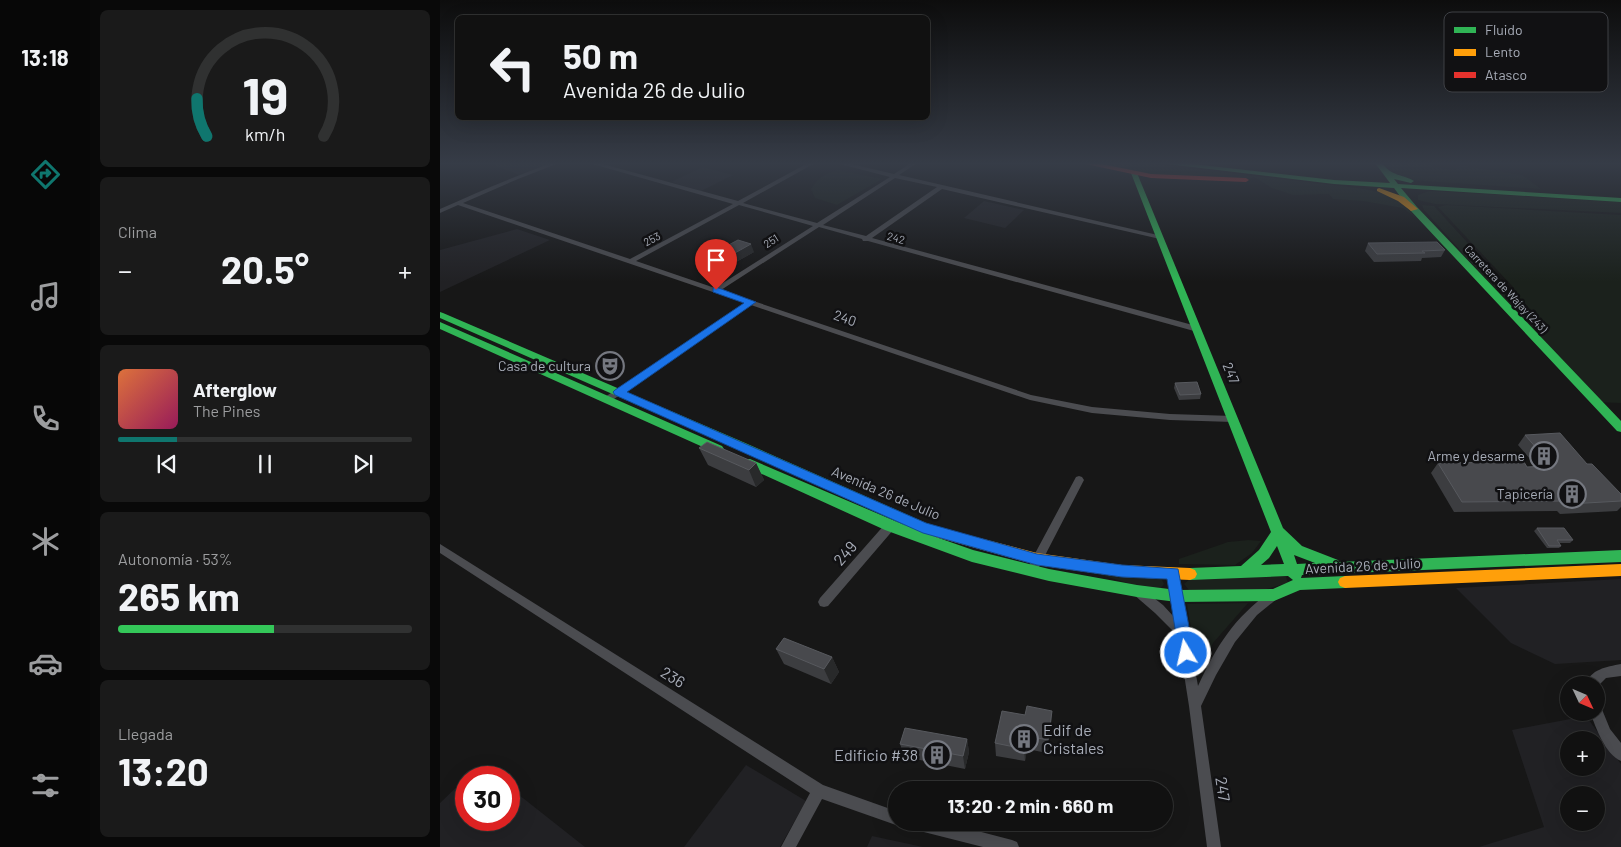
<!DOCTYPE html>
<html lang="es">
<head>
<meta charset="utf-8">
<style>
  :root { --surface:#111; --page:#1a1a1a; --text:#f1f3f6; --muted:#9c9d9f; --line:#303131; --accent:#0f766e }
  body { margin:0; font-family:Barlow,sans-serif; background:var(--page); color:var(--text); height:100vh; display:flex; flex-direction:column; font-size:19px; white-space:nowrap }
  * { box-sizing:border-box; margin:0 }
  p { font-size:16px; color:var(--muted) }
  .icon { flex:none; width:28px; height:28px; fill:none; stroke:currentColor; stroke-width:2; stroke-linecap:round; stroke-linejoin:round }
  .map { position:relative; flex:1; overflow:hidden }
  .drawer { display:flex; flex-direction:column; gap:10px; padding:10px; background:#090909; width:350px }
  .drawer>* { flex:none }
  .banner { position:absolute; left:15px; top:15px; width:475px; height:105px; border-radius:8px; box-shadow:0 5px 20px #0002,0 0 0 1px var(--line); background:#111; color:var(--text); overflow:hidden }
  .needle { width:32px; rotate:134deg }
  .fabs { position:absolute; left:1120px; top:676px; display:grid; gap:10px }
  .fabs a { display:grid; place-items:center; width:45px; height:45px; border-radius:50%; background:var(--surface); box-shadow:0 5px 20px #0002,0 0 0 1px var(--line); font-size:25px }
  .speed { position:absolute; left:15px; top:766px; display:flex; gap:10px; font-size:25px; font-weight:700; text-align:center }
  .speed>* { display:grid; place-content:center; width:65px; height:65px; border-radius:50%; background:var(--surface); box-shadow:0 5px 20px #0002,0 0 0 1px var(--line); line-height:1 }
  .speed .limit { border:8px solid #d22; background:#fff; color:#111 }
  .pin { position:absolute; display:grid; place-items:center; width:42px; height:42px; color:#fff; margin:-51px -21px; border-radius:50% 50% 50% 0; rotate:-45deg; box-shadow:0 0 5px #0007 }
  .pin .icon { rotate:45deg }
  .me { position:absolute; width:55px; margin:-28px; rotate:351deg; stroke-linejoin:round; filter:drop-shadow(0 0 4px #0008) }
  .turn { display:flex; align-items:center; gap:18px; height:105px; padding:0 25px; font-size:22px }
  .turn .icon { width:65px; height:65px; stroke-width:2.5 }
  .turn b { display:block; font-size:35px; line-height:42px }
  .big { font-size:38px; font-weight:700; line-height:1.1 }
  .drawer .tile { flex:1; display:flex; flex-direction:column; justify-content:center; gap:8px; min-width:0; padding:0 18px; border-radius:8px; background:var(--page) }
  .drawer .dial { align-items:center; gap:0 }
  .dial svg { height:130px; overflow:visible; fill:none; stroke:var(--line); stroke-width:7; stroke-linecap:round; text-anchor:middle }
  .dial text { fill:var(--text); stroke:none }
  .song { display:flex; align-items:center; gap:15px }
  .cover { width:60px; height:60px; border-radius:8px; background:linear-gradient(135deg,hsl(20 70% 55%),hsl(330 70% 35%)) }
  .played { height:5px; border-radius:2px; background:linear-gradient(90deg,var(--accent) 20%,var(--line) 20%) }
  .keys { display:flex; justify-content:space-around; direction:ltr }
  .heat { display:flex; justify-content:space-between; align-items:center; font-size:28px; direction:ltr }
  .charge { height:8px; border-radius:4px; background:linear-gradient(90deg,#34c759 53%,var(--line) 0) }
  .trip { position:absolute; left:448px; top:781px; width:285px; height:50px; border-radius:25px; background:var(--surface); box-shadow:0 5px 20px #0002,0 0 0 1px var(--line); font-weight:700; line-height:50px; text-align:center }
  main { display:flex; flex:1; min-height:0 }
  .menu { display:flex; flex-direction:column; width:90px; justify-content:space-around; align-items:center; background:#070707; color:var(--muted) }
  .menu .icon { width:35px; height:35px }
  .menu .current { color:var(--accent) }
  .menu b { font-size:22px; color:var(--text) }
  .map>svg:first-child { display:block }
  .built { fill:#212124; fill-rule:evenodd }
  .green { fill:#1b211c }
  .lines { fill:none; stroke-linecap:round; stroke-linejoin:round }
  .street { fill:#4b4c50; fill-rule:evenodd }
  .fast { fill:#30b455; fill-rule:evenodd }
  .slow { fill:#ff9f0a; fill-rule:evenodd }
  .jam { fill:#e5322d; fill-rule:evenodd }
  .wall { fill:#3c3d40 }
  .shaded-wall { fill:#28292a }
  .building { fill:#48494d; stroke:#57595e }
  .route { fill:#1a73e8; stroke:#114b97 }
  .labels { text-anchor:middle; stroke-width:5; stroke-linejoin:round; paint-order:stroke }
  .far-street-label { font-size:11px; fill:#a8adb8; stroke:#111113 }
  .street-label { font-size:14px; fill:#a8adb8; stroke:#111113 }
  .poi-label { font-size:14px; fill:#a8adb8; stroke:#111113; text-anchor:end }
  .near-street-label { font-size:16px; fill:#a8adb8; stroke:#111113 }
  .near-poi-label { font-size:16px; fill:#a8adb8; stroke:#111113; text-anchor:start }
  .key { fill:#111113; stroke:#3e4045; stroke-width:1 }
  .key-label { font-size:14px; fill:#a8adb8 }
</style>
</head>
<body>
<main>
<nav class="menu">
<b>13:18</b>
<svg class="icon current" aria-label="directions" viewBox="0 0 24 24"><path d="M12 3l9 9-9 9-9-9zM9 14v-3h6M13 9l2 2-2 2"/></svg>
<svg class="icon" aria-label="music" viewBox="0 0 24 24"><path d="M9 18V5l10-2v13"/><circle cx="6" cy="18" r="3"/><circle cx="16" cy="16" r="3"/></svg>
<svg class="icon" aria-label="phone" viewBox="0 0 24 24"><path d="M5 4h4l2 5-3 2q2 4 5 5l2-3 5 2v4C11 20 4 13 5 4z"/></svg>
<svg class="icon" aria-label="climate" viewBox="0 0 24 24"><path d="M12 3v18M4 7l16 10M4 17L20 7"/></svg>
<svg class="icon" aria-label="car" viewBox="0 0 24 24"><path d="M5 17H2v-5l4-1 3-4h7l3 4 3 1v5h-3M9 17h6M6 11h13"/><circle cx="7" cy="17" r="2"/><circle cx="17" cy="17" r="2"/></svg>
<svg class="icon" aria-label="filters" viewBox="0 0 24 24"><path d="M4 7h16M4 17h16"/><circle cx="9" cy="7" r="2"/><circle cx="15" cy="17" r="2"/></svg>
</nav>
<section class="drawer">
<div class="tile dial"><svg viewBox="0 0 100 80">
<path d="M14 69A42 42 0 1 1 86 69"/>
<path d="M14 69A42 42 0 0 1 8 46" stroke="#0f766e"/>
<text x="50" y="56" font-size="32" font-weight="700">19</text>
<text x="50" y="72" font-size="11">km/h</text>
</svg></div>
<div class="tile"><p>Clima</p>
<div class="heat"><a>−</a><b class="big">20.5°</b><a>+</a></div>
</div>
<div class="tile">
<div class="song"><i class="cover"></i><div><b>Afterglow</b><p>The Pines</p></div></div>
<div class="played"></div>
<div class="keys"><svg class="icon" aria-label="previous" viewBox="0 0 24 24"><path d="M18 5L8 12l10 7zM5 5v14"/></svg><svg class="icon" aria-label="pause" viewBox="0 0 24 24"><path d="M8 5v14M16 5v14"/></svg><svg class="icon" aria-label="next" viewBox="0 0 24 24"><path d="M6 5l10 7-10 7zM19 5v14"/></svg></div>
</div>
<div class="tile"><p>Autonomía · 53%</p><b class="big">265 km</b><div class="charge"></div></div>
<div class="tile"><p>Llegada</p><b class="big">13:20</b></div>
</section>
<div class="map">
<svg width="1181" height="847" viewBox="0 0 1181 847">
  <rect width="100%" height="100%" fill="#171717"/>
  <path class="built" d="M49 163H110L79 175Z
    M263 167 293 175 261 191 231 182Z
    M544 201 584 210 565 228 524 218Z
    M77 229 110 240 0 292V250Z
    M1181 579V660L1115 664 1071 643 1016 588Z
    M1146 716 1181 764V847H1039L1104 827 1072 730ZM1129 740H1156V768H1129ZM1129 795H1156V822H1129Z
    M306 765 366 801 340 847H244Z
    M26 778V820H69V787L145 847H0V803Z
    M432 836 483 847H427Z"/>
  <path class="green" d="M653 163H706L925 189C946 193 963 201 976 218L963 208 923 201 893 199 889 194 853 195 832 188 814 177 810 179 713 175Z
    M944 163H992L993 167 1016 170 1019 165 1082 175 1101 189 969 180C957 176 951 173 944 163Z
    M398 170 442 179 397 205 375 198 371 189C378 178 385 173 398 170Z
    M989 191 1181 202V213L995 204 978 200V195Z
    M982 205 994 206 1068 287 1065 290 1055 289 984 210Z
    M1006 205 1181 215V403L1154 402 1054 294 1068 293 1074 288 998 207Z
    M809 540 821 541 812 553 795 565 739 564V559L788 542Z
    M661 575 721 578 724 584 721 588 691 584Z
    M811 577H846L848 583 823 590H749L744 584 750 579Z
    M808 603 773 643 759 676 747 604Z"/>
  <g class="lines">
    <path class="street" d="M111 163H119L78 179 23 203 190 259 293 204 149 163H159L298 201 368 163H375L303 203 377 223 450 177 396 163H407L454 174 471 163H477L459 175 722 236V238L720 239 502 189 432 238 760 327V331H754L428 241H423L422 239 379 227 281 290 591 395 652 407 730 414 793 416 797 419 793 422 730 420 652 413 590 400 311 305 171 401H165L164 399 165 397 305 303 18 205 0 213V209C36 193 73 177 111 163ZM455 178 497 187 426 236 383 225ZM299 205 373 226 275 288 196 261Z
      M639 476 642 477 644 480 599 567 595 569 591 567 590 564 591 561 636 477Z
      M450 522 454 523 455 526 454 529 388 606 384 607 380 606 378 602 380 598 446 523Z
      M0 544 383 785 456 811V822L461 823 456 825 382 799 356 847H341L370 793 0 553Z
      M733 569 737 571 738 574 758 686C777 645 794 618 830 592L834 590 838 592 840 595 838 598 817 615 795 642 776 675 761 706 781 847H767L749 706 738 636 715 613 693 594 691 591 693 588 697 586 701 588 723 605 734 617 728 574 729 571Z
      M1181 664V676L1166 678 1156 688V685H1145C1151 669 1166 667 1181 664Z
      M1156 706 1161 707 1170 729 1181 743V761C1165 754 1156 728 1150 712H1156Z
      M465 822H503L572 840 577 842 579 847H543L472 829 467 827Z"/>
    <path class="fast" d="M719 163H744L894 180 950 183 935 163H942C952 177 963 174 974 181L971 183 954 179 958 184 1181 198V202L961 188 977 207 1181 421V432L1177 431 971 211 954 188 894 184Z
      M692 172 697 173 843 528 862 546 898 560 899 562 1181 550V562L862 575 861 578 905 576 910 578 912 582 910 586 905 588 860 590 834 601 737 602 697 597 609 581 532 562 445 530 302 465 300 462 302 459H310L469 527 295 448 0 318V312L3 313 303 442 486 523 506 529 508 533 506 537 501 538 493 536 533 550 609 569 697 585 737 590 833 589 853 580 848 576 750 580 745 578 743 574 745 570 750 568 801 566 819 550 831 532 691 173ZM837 546 844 564 821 565 829 558ZM854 555 875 563 857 564Z
      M0 322 282 446 284 449 282 452H274L0 329Z"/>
    <path class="slow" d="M939 188 964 197 978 209 971 211 958 201 937 191V189Z
      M501 528 597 553 682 565 750 568 755 570 757 574 755 578 750 580 682 577 597 565 496 537 494 533 496 529Z
      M1181 564V576L905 588 900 586 898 582 900 578 905 576Z"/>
    <path class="jam" d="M641 163H657L711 174 806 178 809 180 806 182 711 178Z"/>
  </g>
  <path class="wall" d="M928 243 1005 250 1001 257 982 258 981 261 934 262 925 251Z
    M314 252 280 271 267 266 264 258Z
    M735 383 761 394 760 399 739 400 734 388Z
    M1085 435 1147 464 1181 494V507L1177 511 1120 514 1117 511 1014 512 991 473 998 463 1087 467 1096 466 1078 445Z
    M259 448 316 463 324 480 316 487 268 465Z
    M1097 528 1133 540 1130 543H1119L1121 546 1119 548H1107L1094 531Z
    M336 649 392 657 399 672 391 684 344 664Z
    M612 711 611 725 607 753 587 749 585 761 556 756 555 743 585 715Z
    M527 739 529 752 525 769 465 757 460 744Z"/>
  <path class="shaded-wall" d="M311 244 314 252 280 271 277 263Z
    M316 463 324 480 316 487 309 470Z
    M392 657 399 672 391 684 384 669Z
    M612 711 611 725 607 753 608 740Z
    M587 736V749L585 761 584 749Z
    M527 739 529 752 525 769 523 756Z"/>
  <path class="building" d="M298 240 311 244 277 263 264 258Z
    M997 242 1005 250 982 251 985 253 937 254 928 243Z
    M757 382 761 394 740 395 735 383Z
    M1120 433 1147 464H1152L1181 494V501L1129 504 1126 501 1022 502 998 463 1084 462 1087 467 1112 466 1085 435Z
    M267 442 316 463 309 470 259 448Z
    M1097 528H1124L1133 540H1117L1121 546H1109Z
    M344 638 392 657 384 669 336 649Z
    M587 706 612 711 608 740 587 736 584 749 555 743 562 711 585 715Z
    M465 728 527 739 523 756 460 744Z"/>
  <linearGradient id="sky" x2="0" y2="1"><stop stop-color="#0d0d0d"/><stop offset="0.58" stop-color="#363c47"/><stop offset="1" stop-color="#363c47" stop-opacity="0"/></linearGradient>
  <rect width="1181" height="282" fill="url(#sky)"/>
  <path class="route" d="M276 287 316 302 187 392 486 523 597 554 682 565 738 569 754 653 752 658 746 660 741 658 739 653 727 579 682 577 597 565 483 533 175 395 173 392 175 390 304 303 273 292V288Z"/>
  <defs>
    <symbol id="theatre-ring" viewBox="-11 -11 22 22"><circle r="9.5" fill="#111113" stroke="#757880" stroke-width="1.5"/><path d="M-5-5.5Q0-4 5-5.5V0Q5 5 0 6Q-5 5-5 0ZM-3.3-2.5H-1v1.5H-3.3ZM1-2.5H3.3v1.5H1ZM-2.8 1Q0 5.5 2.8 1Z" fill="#757880"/></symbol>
    <symbol id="building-ring" viewBox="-11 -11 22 22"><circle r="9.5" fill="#111113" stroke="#757880" stroke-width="1.5"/><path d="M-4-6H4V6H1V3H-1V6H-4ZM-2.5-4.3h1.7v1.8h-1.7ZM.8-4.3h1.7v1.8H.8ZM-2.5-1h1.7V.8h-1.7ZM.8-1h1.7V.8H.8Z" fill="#757880"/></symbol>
  </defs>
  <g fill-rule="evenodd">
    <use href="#theatre-ring" x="154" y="350" width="32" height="32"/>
    <use href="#building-ring" x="1088" y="440" width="32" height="32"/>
    <use href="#building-ring" x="1116" y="478" width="32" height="32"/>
    <use href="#building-ring" x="568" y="723" width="32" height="32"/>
    <use href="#building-ring" x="481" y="739" width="32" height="32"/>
  </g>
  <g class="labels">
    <g class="far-street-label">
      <text transform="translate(456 238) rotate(15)" y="4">242</text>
      <text transform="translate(212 239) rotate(-28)" y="4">253</text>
      <text transform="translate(331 241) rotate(-32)" y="4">251</text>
      <text transform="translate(1066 289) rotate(47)" y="4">Carretera de Wajay (243)</text>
    </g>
    <g class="street-label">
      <text transform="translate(405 318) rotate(19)" y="5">240</text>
      <text transform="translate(791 373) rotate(68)" y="5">247</text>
      <text transform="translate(446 493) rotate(23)" y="5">Avenida 26 de Julio</text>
      <text transform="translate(923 566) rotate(-3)" y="5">Avenida 26 de Julio</text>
    </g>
    <g class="poi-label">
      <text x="151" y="371">Casa de cultura</text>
      <text x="1085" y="461">Arme y desarme</text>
      <text x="1113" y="499">Tapicería</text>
    </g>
    <g class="near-street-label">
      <text transform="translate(405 553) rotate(-49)" y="6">249</text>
      <text transform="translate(233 677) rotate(32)" y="6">236</text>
      <text transform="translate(783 789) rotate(82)" y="6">247</text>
    </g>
    <g class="near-poi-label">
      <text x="603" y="736">Edif de<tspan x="603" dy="18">Cristales</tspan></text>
      <text x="478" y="761" text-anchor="end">Edificio #38</text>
    </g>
  </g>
  <rect x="1004" y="12" width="164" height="80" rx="8" class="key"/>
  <rect x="1014" y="27" width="22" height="6" fill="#30b455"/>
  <rect x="1014" y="49" width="22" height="7" fill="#ff9f0a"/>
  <rect x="1014" y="72" width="22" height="6" fill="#e5322d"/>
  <g class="key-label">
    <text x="1045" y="35">Fluido</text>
    <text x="1045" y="57">Lento</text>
    <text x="1045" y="80">Atasco</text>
  </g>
</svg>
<div class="fabs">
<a><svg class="needle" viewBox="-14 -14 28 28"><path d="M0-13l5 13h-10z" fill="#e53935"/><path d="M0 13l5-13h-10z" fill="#9c9d9f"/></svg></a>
<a>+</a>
<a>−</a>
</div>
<div class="speed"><div class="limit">30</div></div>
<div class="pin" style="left:276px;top:290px;background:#d93025"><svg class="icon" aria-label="arrive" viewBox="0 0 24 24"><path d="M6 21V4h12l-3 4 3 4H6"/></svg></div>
<svg class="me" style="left:746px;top:653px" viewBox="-20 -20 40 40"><circle r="17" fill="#1a73e8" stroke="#fff" stroke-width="3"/><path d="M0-11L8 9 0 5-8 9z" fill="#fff"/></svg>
<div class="trip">13:20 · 2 min · 660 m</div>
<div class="banner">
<div class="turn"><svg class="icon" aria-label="left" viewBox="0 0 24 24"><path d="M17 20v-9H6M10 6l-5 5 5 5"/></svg><div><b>50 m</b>Avenida 26 de Julio</div></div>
</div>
</div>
</main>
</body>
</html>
